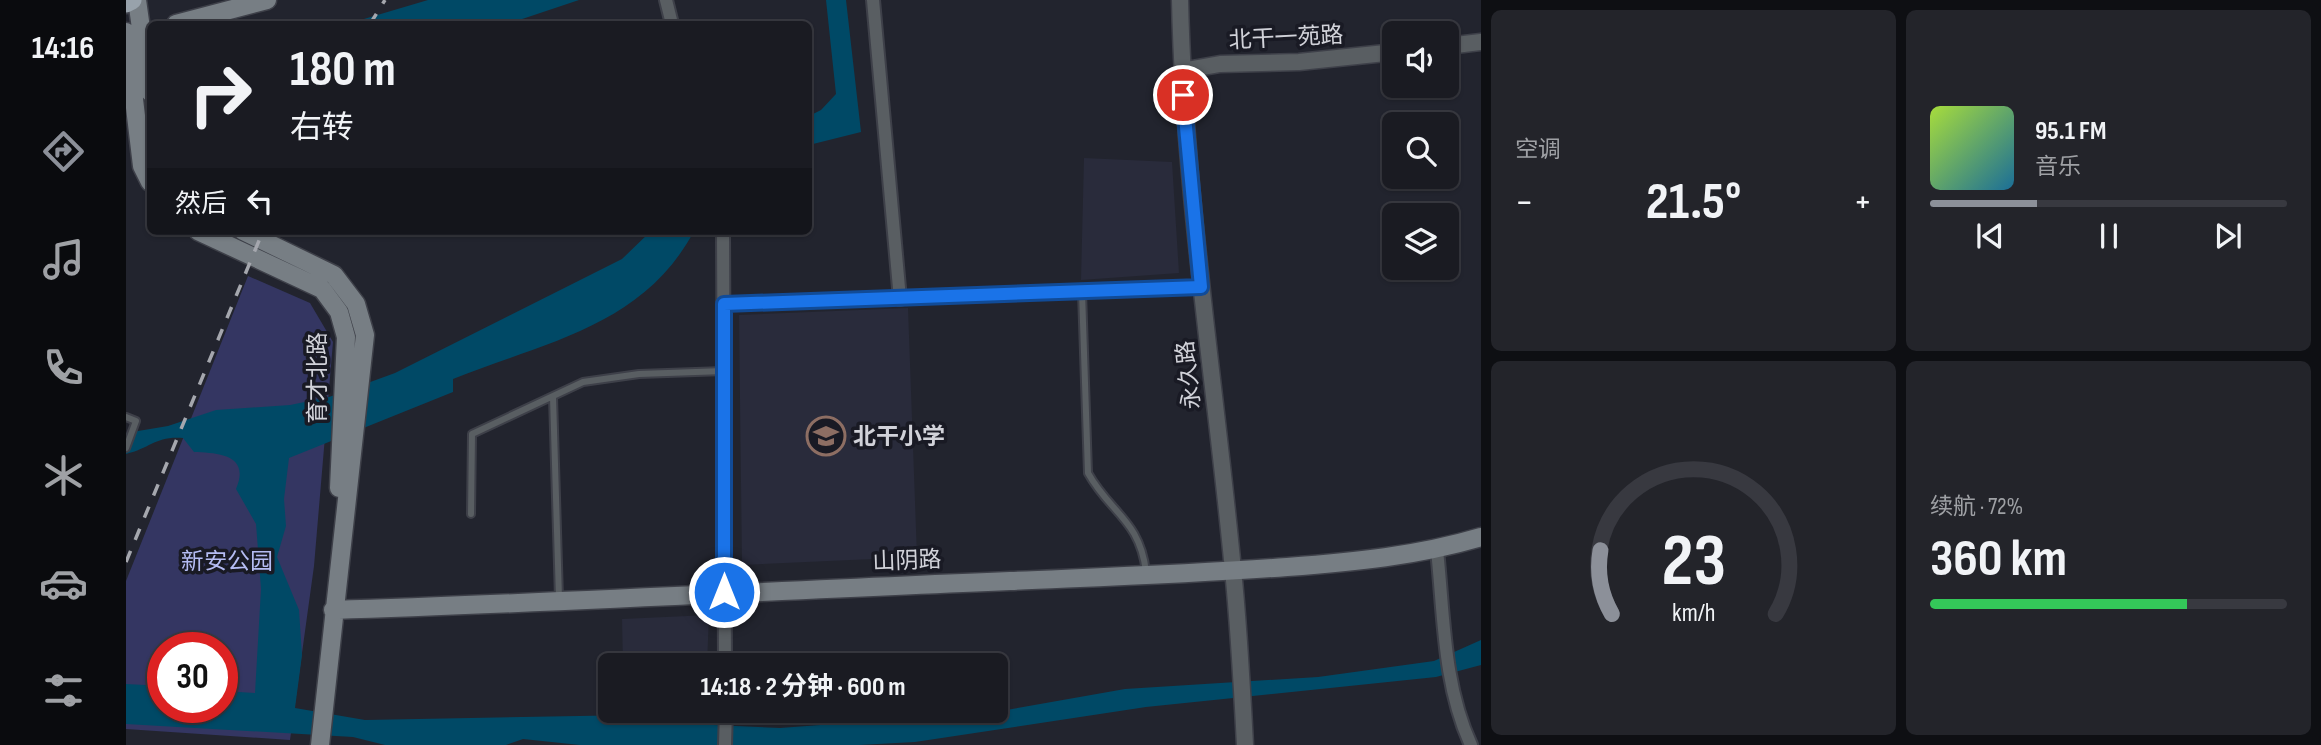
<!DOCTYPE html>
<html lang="zh">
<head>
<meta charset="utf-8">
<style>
  :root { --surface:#1a1b22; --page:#23242a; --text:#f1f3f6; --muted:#9fa1a5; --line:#383940; --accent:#8c9099 }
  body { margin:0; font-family:"Sofia Sans Condensed","Noto Sans SC",sans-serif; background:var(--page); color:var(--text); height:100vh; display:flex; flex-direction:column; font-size:26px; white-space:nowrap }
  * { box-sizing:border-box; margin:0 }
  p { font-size:23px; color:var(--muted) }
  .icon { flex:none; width:38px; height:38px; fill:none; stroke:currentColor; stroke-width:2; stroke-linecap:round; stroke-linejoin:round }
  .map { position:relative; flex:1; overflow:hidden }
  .side { display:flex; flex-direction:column; gap:10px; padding:10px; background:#0e0f13; width:840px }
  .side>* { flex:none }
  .banner { position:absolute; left:21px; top:21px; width:665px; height:214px; border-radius:10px; box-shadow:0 2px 5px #0004,0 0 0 2px var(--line); background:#1a1b22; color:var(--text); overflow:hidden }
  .controls { position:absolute; left:1256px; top:21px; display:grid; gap:14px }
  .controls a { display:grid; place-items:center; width:77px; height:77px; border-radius:10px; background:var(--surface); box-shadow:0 2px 5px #0004,0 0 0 2px var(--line); font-size:35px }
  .speed { position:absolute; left:21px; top:632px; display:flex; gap:14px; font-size:35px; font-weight:700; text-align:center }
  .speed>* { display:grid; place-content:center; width:91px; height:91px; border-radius:50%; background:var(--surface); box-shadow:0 2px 5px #0004,0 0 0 2px var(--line); line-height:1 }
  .speed .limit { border:10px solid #d22; background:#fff; color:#111 }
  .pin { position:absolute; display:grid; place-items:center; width:60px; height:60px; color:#fff; margin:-30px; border:4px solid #fff; border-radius:50%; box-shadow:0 2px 7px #0007 }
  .me { position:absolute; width:77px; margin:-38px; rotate:0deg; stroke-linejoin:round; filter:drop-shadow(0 0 5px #0008) }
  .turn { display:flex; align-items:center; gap:24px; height:147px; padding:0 28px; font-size:32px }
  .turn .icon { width:91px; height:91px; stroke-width:2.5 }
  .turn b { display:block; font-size:49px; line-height:60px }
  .then { display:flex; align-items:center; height:66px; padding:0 28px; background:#0003; gap:14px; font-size:26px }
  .big { font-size:52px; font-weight:700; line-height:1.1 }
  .side .card { flex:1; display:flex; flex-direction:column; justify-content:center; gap:10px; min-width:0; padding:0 24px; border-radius:10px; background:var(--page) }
  .side .dial { align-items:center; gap:0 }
  .dial svg { height:182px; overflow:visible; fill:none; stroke:var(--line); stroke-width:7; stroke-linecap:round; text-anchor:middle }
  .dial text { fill:var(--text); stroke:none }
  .song { display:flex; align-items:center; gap:21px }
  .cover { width:84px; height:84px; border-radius:10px; background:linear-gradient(135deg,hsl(80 70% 55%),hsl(200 70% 35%)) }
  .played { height:7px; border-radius:4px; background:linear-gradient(90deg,var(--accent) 30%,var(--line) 30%) }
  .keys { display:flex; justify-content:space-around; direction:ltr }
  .heat { display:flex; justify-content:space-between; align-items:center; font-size:38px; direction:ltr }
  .charge { height:10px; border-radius:5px; background:linear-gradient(90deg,#34c759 72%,var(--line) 0) }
  .side .tiles { flex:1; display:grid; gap:10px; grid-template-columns:repeat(2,1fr) }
  .trip { position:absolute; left:472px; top:653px; width:410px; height:70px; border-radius:10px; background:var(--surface); box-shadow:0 2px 5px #0004,0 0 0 2px var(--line); font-weight:700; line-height:70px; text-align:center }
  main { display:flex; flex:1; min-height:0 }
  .tab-bar { display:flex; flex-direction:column; width:126px; justify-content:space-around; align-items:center; background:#0a0b0e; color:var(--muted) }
  .tab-bar .icon { width:49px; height:49px }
  .tab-bar .selected { color:var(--accent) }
  .tab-bar b { font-size:32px; color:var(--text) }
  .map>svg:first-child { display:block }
  .built { fill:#292b3b }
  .green { fill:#343662; fill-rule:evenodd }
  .water { fill:#004966 }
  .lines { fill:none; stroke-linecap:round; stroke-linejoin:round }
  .service-casing { stroke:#3e4049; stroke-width:10 }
  .minor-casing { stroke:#3e4049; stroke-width:16 }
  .tertiary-casing { stroke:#3e4049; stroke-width:19 }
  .secondary-casing { stroke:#3e4049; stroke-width:21 }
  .trunk-casing { stroke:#3e4049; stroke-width:23 }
  .service { stroke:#595e62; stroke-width:6 }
  .minor { stroke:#595e62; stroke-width:12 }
  .tertiary { stroke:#595e62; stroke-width:16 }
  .secondary { stroke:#777e84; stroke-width:18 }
  .trunk { stroke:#98a2ab; stroke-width:19 }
  .rail { stroke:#a5a7ae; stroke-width:3.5; stroke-dasharray:12 12; stroke-linecap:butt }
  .route-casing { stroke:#114b97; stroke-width:18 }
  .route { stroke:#1a73e8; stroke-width:12 }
  .labels { text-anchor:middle; stroke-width:7; stroke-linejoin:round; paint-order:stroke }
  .street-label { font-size:23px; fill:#d1d2d9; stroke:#191a24 }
  .poi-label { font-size:23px; font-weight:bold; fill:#d1d2d9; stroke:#191a24; text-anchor:start }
  .park-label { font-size:23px; fill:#b5bcf3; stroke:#191a24 }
</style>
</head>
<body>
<main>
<nav class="tab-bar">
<b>14:16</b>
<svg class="icon selected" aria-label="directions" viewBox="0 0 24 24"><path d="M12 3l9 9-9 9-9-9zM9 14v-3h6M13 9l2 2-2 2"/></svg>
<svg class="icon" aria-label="music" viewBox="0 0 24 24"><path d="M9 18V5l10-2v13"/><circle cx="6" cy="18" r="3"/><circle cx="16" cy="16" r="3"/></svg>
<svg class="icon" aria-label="phone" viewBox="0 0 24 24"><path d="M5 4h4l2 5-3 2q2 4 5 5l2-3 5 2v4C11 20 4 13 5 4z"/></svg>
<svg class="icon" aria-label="climate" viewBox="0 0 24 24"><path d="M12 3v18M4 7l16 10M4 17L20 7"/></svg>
<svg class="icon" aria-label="car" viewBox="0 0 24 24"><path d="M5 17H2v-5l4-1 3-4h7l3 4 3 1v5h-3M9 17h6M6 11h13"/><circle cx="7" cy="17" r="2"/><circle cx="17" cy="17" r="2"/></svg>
<svg class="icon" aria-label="filters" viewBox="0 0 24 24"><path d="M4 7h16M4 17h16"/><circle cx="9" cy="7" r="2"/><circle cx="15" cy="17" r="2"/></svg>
</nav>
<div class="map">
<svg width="1355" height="745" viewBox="0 0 1355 745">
  <rect width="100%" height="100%" fill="#22242e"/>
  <path class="built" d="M958 158 1046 162 1053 273 955 280Z
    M782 308 791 557 616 565 613 315Z
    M583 615 581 665H497L496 619Z"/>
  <path class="green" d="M122 276 184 303 207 342 188 566 164 740 0 729V581ZM37 648H96V707H37Z"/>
  <path class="water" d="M302 0H453L381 24H221Z
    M700 0H720L735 132 683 145V116L695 110 710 94Z
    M525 231H568C517 327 418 342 327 379V392L163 458 158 499 160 526 151 557 173 610 176 655 169 708 239 720 509 715 588 725 654 728 869 712 999 689 1192 677 1308 661 1355 640V665L1310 677 1020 707 789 742 733 745H454L397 739 380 745H259L227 737 0 724V684L37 686V707H96V691L129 693 135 589 130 524 110 489C125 454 91 453 68 452L57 438C29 436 25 448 0 454V433L42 426 90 410 164 405 203 397 269 373 496 259Z"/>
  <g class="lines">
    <defs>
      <path id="service" d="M956 292 962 473C984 513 1014 520 1020 572
        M427 397 433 598
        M0 417 10 421 0 448
        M345 514 346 434 457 382 513 374 598 371"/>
      <path id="minor" d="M540 0 546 24
        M747 0 774 299
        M597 231 599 665
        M598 304 1075 287
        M1311 550C1318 615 1317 685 1345 745
        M599 745 600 710"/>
      <path id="tertiary" d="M1054 0C1058 191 1089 380 1107 570 1113 628 1116 687 1119 745
        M1321 46 1355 42
        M1055 71 1094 64 1173 62 1269 52"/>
      <path id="secondary" d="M11 0 24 92
        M50 24 141 0
        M0 32 16 166 24 182
        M72 231 196 289 213 312 220 337 213 488
        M117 231 208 275 230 304 239 335 194 745
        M207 610C433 603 658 590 884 581 976 577 1069 574 1161 567 1228 562 1291 556 1355 537"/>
      <path id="trunk" d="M0 3 6 0"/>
    </defs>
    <use href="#service" class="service-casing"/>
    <use href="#minor" class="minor-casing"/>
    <use href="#tertiary" class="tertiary-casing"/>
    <use href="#secondary" class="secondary-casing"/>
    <use href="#trunk" class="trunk-casing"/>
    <use href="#service" class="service"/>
    <use href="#minor" class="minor"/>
    <use href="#tertiary" class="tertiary"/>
    <use href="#secondary" class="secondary"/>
    <use href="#trunk" class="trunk"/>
    <path class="rail" d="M244 24 259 0
      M0 562 137 231"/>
  </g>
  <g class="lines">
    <defs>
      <path id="route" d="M598 592V304L1075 287 1057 95"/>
    </defs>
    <use href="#route" class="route-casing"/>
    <use href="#route" class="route"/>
  </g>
  <defs>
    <symbol id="school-ring" viewBox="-11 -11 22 22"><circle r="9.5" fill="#191a24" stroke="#8d6e63" stroke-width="1.5"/><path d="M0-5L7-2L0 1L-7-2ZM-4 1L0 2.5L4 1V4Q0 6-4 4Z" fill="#8d6e63"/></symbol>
  </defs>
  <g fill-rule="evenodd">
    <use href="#school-ring" x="678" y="414" width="44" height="44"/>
  </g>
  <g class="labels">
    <g class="street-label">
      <text transform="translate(1160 37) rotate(-3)" y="8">北干一苑路</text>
      <text transform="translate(1062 375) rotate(-96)" y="8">永久路</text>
      <text transform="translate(191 378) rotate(-90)" y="8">育才北路</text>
      <text transform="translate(781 560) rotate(-2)" y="8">山阴路</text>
    </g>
    <g class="poi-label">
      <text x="727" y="444">北干小学</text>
    </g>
    <g class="park-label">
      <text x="101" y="569">新安公园</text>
    </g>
  </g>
</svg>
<div class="controls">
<a><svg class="icon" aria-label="sound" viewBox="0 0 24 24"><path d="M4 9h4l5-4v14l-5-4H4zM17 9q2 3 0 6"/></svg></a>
<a><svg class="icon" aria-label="search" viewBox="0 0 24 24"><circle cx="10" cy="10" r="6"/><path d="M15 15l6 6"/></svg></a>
<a><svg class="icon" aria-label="layers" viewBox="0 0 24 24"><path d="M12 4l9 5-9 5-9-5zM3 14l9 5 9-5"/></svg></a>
</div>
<div class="speed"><div class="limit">30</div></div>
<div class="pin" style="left:1057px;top:95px;background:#d93025"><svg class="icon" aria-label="arrive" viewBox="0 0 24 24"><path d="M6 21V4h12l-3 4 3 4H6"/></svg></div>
<svg class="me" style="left:598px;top:592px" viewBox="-20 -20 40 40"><circle r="17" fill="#1a73e8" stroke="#fff" stroke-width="3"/><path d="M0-11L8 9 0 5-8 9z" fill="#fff"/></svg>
<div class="trip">14:18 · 2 分钟 · 600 m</div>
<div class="banner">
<div class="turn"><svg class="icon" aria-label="right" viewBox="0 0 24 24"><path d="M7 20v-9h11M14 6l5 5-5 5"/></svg><div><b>180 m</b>右转</div></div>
<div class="then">然后<svg class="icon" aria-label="left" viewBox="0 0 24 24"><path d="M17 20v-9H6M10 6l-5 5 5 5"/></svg></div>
</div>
</div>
<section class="side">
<div class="tiles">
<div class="card"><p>空调</p>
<div class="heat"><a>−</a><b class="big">21.5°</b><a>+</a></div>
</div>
<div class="card">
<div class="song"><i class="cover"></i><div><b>95.1 FM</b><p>音乐</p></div></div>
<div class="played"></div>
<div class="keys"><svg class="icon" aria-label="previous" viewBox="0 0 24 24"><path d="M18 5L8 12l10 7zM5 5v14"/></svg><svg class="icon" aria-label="pause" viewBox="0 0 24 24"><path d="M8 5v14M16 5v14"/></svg><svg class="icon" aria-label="next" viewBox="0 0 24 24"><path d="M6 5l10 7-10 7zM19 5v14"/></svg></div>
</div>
<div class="card dial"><svg viewBox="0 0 100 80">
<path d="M14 69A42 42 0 1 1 86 69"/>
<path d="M14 69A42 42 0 0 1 9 41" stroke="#8c9099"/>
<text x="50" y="56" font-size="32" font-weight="700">23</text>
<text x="50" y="72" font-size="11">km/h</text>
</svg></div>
<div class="card"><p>续航 · 72%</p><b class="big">360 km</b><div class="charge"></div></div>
</div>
</section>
</main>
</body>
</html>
